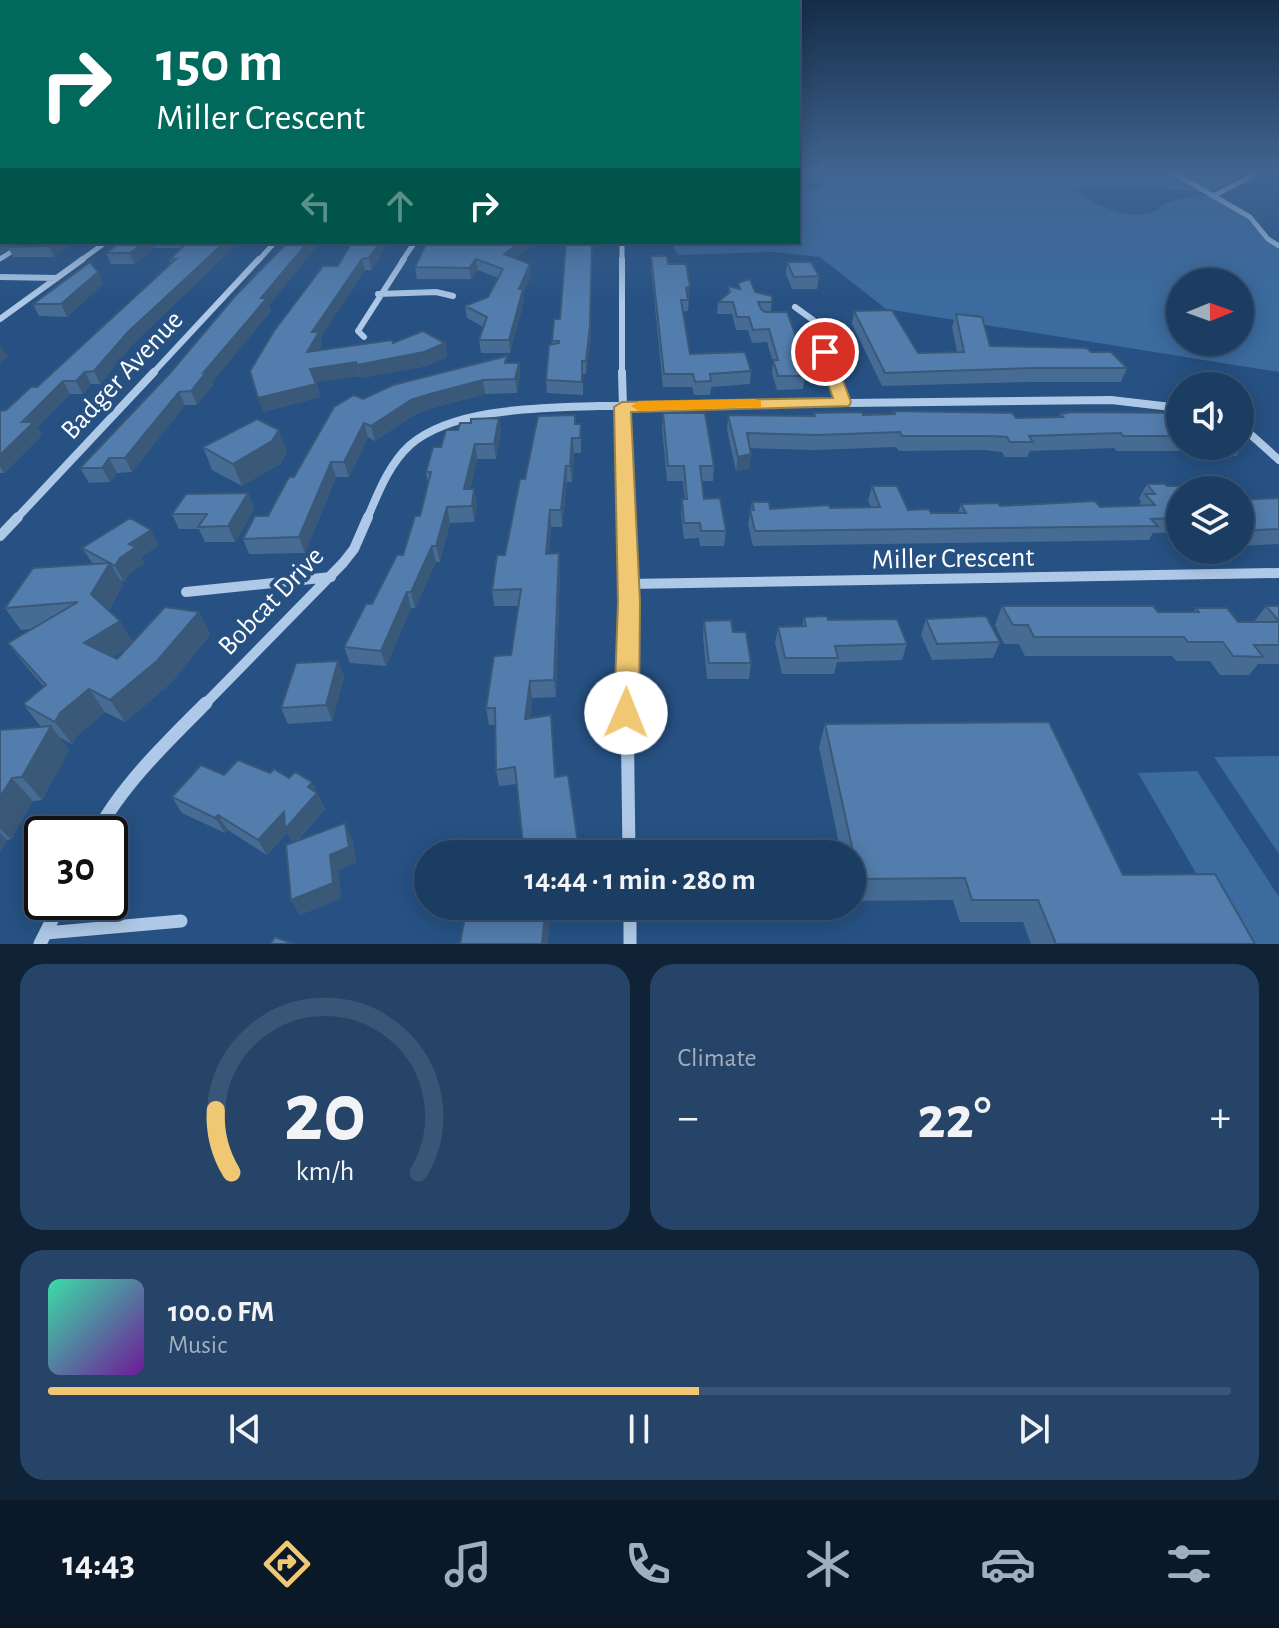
<!DOCTYPE html>
<html lang="en">
<head>
<meta charset="utf-8">
<style>
  :root { --surface:#1c3d62; --page:#254468; --text:#f1f3f6; --muted:#a0aebe; --line:#3a5677; --accent:#f0c873 }
  body { margin:0; font-family:"Alegreya Sans",sans-serif; background:var(--page); color:var(--text); height:100vh; display:flex; flex-direction:column; font-size:30px; white-space:nowrap }
  * { box-sizing:border-box; margin:0 }
  p { font-size:26px; color:var(--muted) }
  .icon { flex:none; width:44px; height:44px; fill:none; stroke:currentColor; stroke-width:2; stroke-linecap:round; stroke-linejoin:round }
  .map { position:relative; height:944px; overflow:hidden }
  .panel { display:flex; flex-direction:column; gap:20px; padding:20px; background:#0f2236; flex:1 }
  .panel>* { flex:none }
  .guide { position:absolute; left:0px; top:0px; width:800px; height:244px; box-shadow:0 4px 20px #0003,0 0 0 2px var(--line); background:#00695c; color:#fff; overflow:hidden }
  .needle { width:52px; rotate:89deg }
  .controls { position:absolute; left:1166px; top:268px; display:grid; gap:16px }
  .controls a { display:grid; place-items:center; width:88px; height:88px; border-radius:50%; background:var(--surface); box-shadow:0 4px 20px #0003,0 0 0 2px var(--line); font-size:40px }
  .speed { position:absolute; left:24px; top:816px; display:flex; gap:16px; font-size:40px; font-weight:700; text-align:center }
  .speed>* { display:grid; place-content:center; width:104px; height:104px; border-radius:50%; background:var(--surface); box-shadow:0 4px 20px #0003,0 0 0 2px var(--line); line-height:1 }
  .speed .limit { border:4px solid #111; border-radius:12px; background:#fff; color:#111 }
  .pin { position:absolute; display:grid; place-items:center; width:68px; height:68px; color:#fff; margin:-34px; border:4px solid #fff; border-radius:50%; box-shadow:0 2px 8px #0007 }
  .me { position:absolute; width:88px; margin:-44px; rotate:1deg; stroke-linejoin:round; filter:drop-shadow(0 0 6px #0008) }
  .turn { display:flex; align-items:center; gap:28px; height:168px; padding:0 24px; font-size:36px }
  .turn .icon { width:104px; height:104px; stroke-width:2.5 }
  .turn b { display:block; font-size:56px; line-height:68px }
  .lanes { display:flex; align-items:center; height:76px; padding:0 24px; background:#0003; justify-content:center; gap:40px; direction:ltr }
  .lanes .off { opacity:.35 }
  .big { font-size:60px; font-weight:700; line-height:1.1 }
  .panel .tile { flex:1; display:flex; flex-direction:column; justify-content:center; gap:12px; min-width:0; padding:0 28px; border-radius:24px; background:var(--page) }
  .panel .dial { align-items:center; gap:0 }
  .dial svg { height:208px; overflow:visible; fill:none; stroke:var(--line); stroke-width:7; stroke-linecap:round; text-anchor:middle }
  .dial text { fill:var(--text); stroke:none }
  .song { display:flex; align-items:center; gap:24px }
  .cover { width:96px; height:96px; border-radius:12px; background:linear-gradient(135deg,hsl(160 70% 55%),hsl(280 70% 35%)) }
  .played { height:8px; border-radius:4px; background:linear-gradient(90deg,var(--accent) 55%,var(--line) 55%) }
  .keys { display:flex; justify-content:space-around; direction:ltr }
  .heat { display:flex; justify-content:space-between; align-items:center; font-size:44px; direction:ltr }
  .panel .tiles { flex:1; display:grid; gap:20px; grid-template-columns:1fr 1fr }
  .tile:last-child { grid-column:span 2 }
  .trip { position:absolute; left:414px; top:840px; width:452px; height:80px; border-radius:40px; background:var(--surface); box-shadow:0 4px 20px #0003,0 0 0 2px var(--line); font-weight:700; line-height:80px; text-align:center }
  .tab-bar { display:flex; height:128px; justify-content:space-around; align-items:center; background:#0b1827; color:var(--muted) }
  .tab-bar .icon { width:56px; height:56px }
  .tab-bar .on { color:var(--accent) }
  .tab-bar b { font-size:36px; color:var(--text) }
  .map>svg:first-child { display:block }
  .green { fill:#3b6b9f; fill-rule:evenodd }
  .lines { fill:none; stroke-linecap:round; stroke-linejoin:round }
  .street-far4 { stroke:#aec9e7; stroke-width:5 }
  .street-far3 { stroke:#aec9e7; stroke-width:6 }
  .street-far2 { stroke:#aec9e7; stroke-width:8 }
  .street-far1 { stroke:#aec9e7; stroke-width:10 }
  .street { stroke:#aec9e7; stroke-width:13 }
  .secondary { fill:#d8e6f6; fill-rule:evenodd }
  .wall { fill:#476c94; fill-rule:evenodd }
  .shaded-wall { fill:#3a5878 }
  .building { fill:#537dac; stroke:#3a5878; stroke-width:2 }
  .route { fill:#f0c873; stroke:#9c824b; stroke-width:2 }
  .slow { fill:#f59e0b }
  .labels { text-anchor:middle; stroke-width:8; stroke-linejoin:round; paint-order:stroke }
  .street-label { font-size:28px; fill:#fff; stroke:#265182 }
</style>
</head>
<body>
<div class="map">
<svg width="1279" height="944" viewBox="0 0 1279 944">
  <rect width="100%" height="100%" fill="#265182"/>
  <path class="green" d="M822 172H1170L1205 192 1095 185 1073 190C1096 204 1126 222 1155 211 1160 209 1160 207 1165 204 1175 199 1197 195 1208 196 1239 201 1255 231 1279 246V372L886 309 820 257 773 252 678 255 671 242H798V190L817 189 824 183ZM1180 282H1240V342H1180Z
    M1176 172H1251L1211 191Z
    M1279 756V854L1214 757Z
    M1197 771 1279 897V944H1237L1138 773Z"/>
  <g class="lines">
    <path class="street-far4" d="M1172 172 1250 217 1268 239 1279 246
      M1215 195 1260 172
      M622 242V261
      M0 259 27 242
      M80 261 106 242
      M258 261 275 242
      M402 261 415 242"/>
    <path class="street-far3" d="M622 259V374
      M0 277 57 278
      M378 294 436 292 453 296
      M795 307 813 320 833 374
      M0 319 83 259
      M364 337 358 331 404 259
      M152 374 259 259"/>
    <path class="street-far2" d="M622 372 626 519
      M832 372 843 402
      M1240 425 1279 460
      M16 519 154 372
      M367 519C378 493 389 464 410 445 454 407 544 408 599 406L1111 400 1180 408"/>
    <path class="street-far1" d="M626 517 629 602 627 705
      M0 536 18 517
      M628 584 1279 573
      M186 592 331 577
      M204 705 343 563 354 549 368 517"/>
    <path class="street" d="M627 703 629 854
      M96 834C122 785 167 742 206 703
      M630 906V944
      M46 933 181 921
      M40 944 61 902"/>
    <path class="secondary" d="M2 200V206L0 207V201Z"/>
  </g>
  <path class="wall" d="M2 242H75L54 257H13L9 249 0 254Z
    M120 242H239L133 344 100 384H91L83 394H70L37 427 42 435 4 473H0V411L6 410 37 387 171 264 169 260 181 248H154L134 264H111L106 253Z
    M288 242H320L269 305 271 311 212 382 213 385 197 405H185L132 472 117 473 110 482 89 483 80 468 171 372Z
    M352 242 380 257 371 270H365L320 338 322 345 319 350 393 343H445L447 357 426 366 361 378 360 376 316 382 320 397 263 412 338 266Z
    M427 242 514 258 531 276 523 294 524 301 510 353H481L479 340 483 327 467 318 465 306 488 297 498 278 478 270 471 279H417L415 267Z
    M651 256 668 264 690 286 688 311 683 312 690 354 751 371 750 384 711 387 710 395H694L692 387H663L651 267Z
    M591 262V338L586 374H583V395L547 393 546 380 552 341 560 319Z
    M787 262 819 276 817 289H792L786 274Z
    M98 272 103 284 67 317 39 316 33 304Z
    M738 283 755 292 772 296 771 312 802 353 800 363 805 376 803 389 777 390 772 373 773 362 767 342 752 343 748 330H736L732 314H717L718 302 728 294V286L738 288Z
    M854 311 918 353 957 352 952 327 956 314 990 346 1091 352 1127 368 1121 382H1028L882 386 852 324Z
    M508 363H519L520 377 517 393 485 394 432 408 414 415 375 441 368 437 349 477H336L305 553 249 554 243 539 268 516 294 477 363 399Z
    M893 411 1016 418 1059 417 1060 414H1065L1066 412 1180 416V446H1240V436L1245 441 1236 456H1201L1197 451H1117L1114 448 1030 451 1027 457H1005L1002 452 985 450 899 451 896 447 814 450 750 448 751 454 749 469 736 471 727 430 728 415 813 416 814 413 892 414Z
    M663 413 714 466 713 481H702L704 499 726 531 724 546H700L699 538 684 539 681 514 682 499H685L683 481H667L662 427Z
    M575 415 576 424H581V453H574L572 482H567L562 527H551L549 554 559 553 560 570 556 697 532 698 530 718 551 715 556 777 578 843 579 854H524L517 784 499 786 496 770 495 725H489L486 708 511 655 518 606H494L492 590 505 555 525 479Z
    M499 418 501 433 496 459H477L470 489H474L477 504 474 522 450 523 440 562H436L415 608H411L386 666 350 663 344 647 403 555 420 516 428 484 426 472 441 447 458 430 471 423Z
    M203 447 287 452 280 464 242 486 212 470Z
    M1147 484 1167 486 1180 490V532L1153 533 1149 540 753 546 748 524 752 502 770 509 871 507 868 501 872 486 908 510 931 513H958L961 504 1000 506 1100 507 1139 506 1141 501 1139 498Z
    M248 493 254 509 235 542H205L199 529H179L172 514Z
    M1279 498V544L1240 546V500Z
    M159 545 141 557 145 563 129 574 124 582 120 579 123 585 109 610 133 641 199 612 210 635 171 683 125 722 105 712 77 736 72 744 59 737 69 750 42 800 33 801 11 839 7 840 0 852V730L41 727 23 704 44 687 25 665 8 643 31 629 21 630 5 608 93 564 82 548ZM128 647 117 659 112 657Z
    M1002 606 1158 612H1193L1196 608 1238 622H1254L1266 606H1279V664H1258L1249 675H1220L1210 661H1176L1172 656H1025L1019 644H1004L995 625Z
    M804 617 828 620 907 644 902 660 837 662 834 674H782L775 643 778 627 802 626Z
    M926 619 1000 642 993 658 932 660 921 635Z
    M704 621 733 632 751 663 749 679H707L703 636Z
    M338 661 344 677 332 721 288 724 281 708Z
    M825 724 1123 875 1255 944H1031L1023 922H960L953 900 852 901V854H841L819 747Z
    M270 773 289 778 312 782 325 809 296 842 352 838 356 862 338 870 341 898 300 915 291 900 293 843 287 833 267 855 228 830 225 833 182 813 172 797 224 775Z"/>
  <path class="shaded-wall" d="M2 239V242H19L8 247 9 249 0 254V240Z
    M55 242H75L54 257 49 246Z
    M145 242H151L154 248 134 264 130 253Z
    M225 242H239L133 344 100 384 94 371 128 332Z
    M308 242H320L269 305 271 311 212 382 213 385 197 405 191 391 204 372 261 298Z
    M380 242H387L380 257 371 270 369 258Z
    M521 242H537L505 266 504 254Z
    M592 242H594L591 262V338L586 374V361Z
    M362 259 365 270 320 338 322 345 311 366 307 352 312 332Z
    M476 259 478 270 471 279 469 268Z
    M530 264 531 276 523 294 524 301 510 353 509 340 519 289Z
    M98 272 103 284 67 317 61 304Z
    M690 286V298L685 300 686 288Z
    M445 343 447 357 426 366 361 378 357 365Z
    M0 344 8 357 0 364Z
    M356 362 360 376 314 383 310 369Z
    M519 363 520 377 517 393 515 379Z
    M85 372 91 384 83 394 76 381Z
    M483 380 485 394 432 408 414 415 375 441 371 426 411 400 430 394Z
    M63 381 70 394 37 427 42 435 4 473 0 466V455L22 422Z
    M316 384 320 397 263 412 258 398Z
    M179 392 185 405 132 472 125 458Z
    M499 418 501 433 496 459 494 444Z
    M364 423 368 437 349 477 344 462Z
    M279 430 287 452 280 464 242 486 233 464Z
    M572 438 574 453 572 482 570 466Z
    M475 444 477 459 467 505 464 489Z
    M751 454 749 469 736 471 738 457Z
    M109 458 117 473 110 482 102 468Z
    M331 462 336 477 305 553 299 537Z
    M566 466 567 482 562 527 561 510Z
    M474 489 477 504 474 522 472 506Z
    M248 493 254 509 235 542 228 526Z
    M447 507 450 523 440 562 436 546Z
    M550 510 551 527 548 570 546 554Z
    M151 530 159 545 141 557 145 563 129 574 124 582 115 566 129 544Z
    M432 546 436 562 415 608 411 592Z
    M559 553 560 570 556 697 554 680Z
    M110 563 123 585 105 616 91 594Z
    M407 592 411 608 386 666 381 651Z
    M199 612 210 635 171 683 125 722 110 700Z
    M120 621 134 643 99 665 84 643Z
    M338 661 344 677 332 721 326 705Z
    M530 681 532 698 528 735 525 719Z
    M89 689 105 712 77 736 72 744 55 722 60 713Z
    M51 726 69 750 42 800 22 777Z
    M12 778 33 801 11 839 0 829V797Z
    M312 782 325 809 293 844 287 833 267 855 258 840Z
    M218 815 228 830 225 833 215 818Z
    M345 823 352 838 356 862 338 870 341 898 300 915 291 900 330 855Z
    M0 833 7 840 0 852Z
    M578 843 579 854H524Z
    M546 906H547L550 921 548 944H542Z"/>
  <path class="building" d="M0 172H2V183H0Z
    M2 220V239L0 240V221Z
    M15 242H55L49 246 8 247Z
    M120 242H145L130 253H106Z
    M188 242H225L128 332 94 371 85 372 76 381H63L22 422H34L0 455V411L6 410 31 387H37L176 259 169 260Z
    M288 242H308L261 298H267L204 372 207 371 191 391 179 392 125 458H109L102 468H80L171 372 235 296Z
    M352 242H380L369 258 362 259 312 332H319L307 352 392 340 393 343 423 331 445 343 424 352 357 365 356 362 310 369 316 384 258 398 250 371 274 331 323 266H338Z
    M427 242H521L504 254 530 264 519 289H523L509 340H479L487 317 465 306 488 297 503 269 476 259 469 268 415 267Z
    M566 242H592L590 326 586 361H582V382L546 380 549 345 559 343V341H552L554 319H560Z
    M651 256H667L668 264H686L690 286 686 288 688 300H681L690 354 745 352 751 371 710 374 711 381 695 382 693 374H664Z
    M90 262 98 272 61 304H33Z
    M787 262H811L819 276 794 277Z
    M750 279 755 292 772 296V302H758L761 309 765 312H787L802 353 797 354 805 376H778L773 360H778L769 329 753 330 749 317H737L733 302H718L730 292 728 286 740 289 738 283Z
    M892 310 918 353 964 352 956 314 982 317 990 346 1087 348 1091 352H1111L1127 368H1033L885 373 854 311Z
    M507 356 505 363H519L515 379 483 380 430 394 411 400 371 426 364 423 344 462H331L299 537 243 539 255 516H268L289 477H294L334 407 354 395 363 399 393 385Z
    M893 411 1012 413 1016 418 1063 417 1060 414 1067 413 1066 412 1178 413 1180 416V436H1123L1121 433 1029 436 1033 442H1010L1007 437 990 436H902L900 432 817 435 747 433 751 454 738 457 728 415 815 416 814 413 862 412 863 415 895 414Z
    M663 413H705L714 466H700L704 499 720 498 726 531H701L700 523H684L682 499H687L684 466H668Z
    M575 415V424H581L580 438H572L570 466H566L561 510H550L546 554 559 553 554 680 530 681 525 719 551 715 555 777 568 775 578 843 524 854 515 767 496 770 495 708H486L494 656 511 655 521 589 492 590 497 555H505L520 479H525L538 416Z
    M499 418 494 444H475L464 489H474L472 506 447 507 436 546H432L411 592H407L381 651 344 647 366 604H372L397 555H403L415 516H420L431 472H426L433 447H441L446 430H458L460 423H471V419Z
    M257 419 279 430 272 441 233 464 203 447Z
    M1147 484H1165L1167 486H1220L1224 490H1180V518L1151 519 1158 526 755 531 750 510H754L752 502H769L770 509 829 505 830 508 880 507 872 486H897L908 510 929 509 931 513H966L961 504 998 503 1000 506 1095 501 1100 507 1155 505 1145 494H1155Z
    M248 493 228 526 198 527 207 514H172L186 494Z
    M1279 498V529L1240 531V500Z
    M130 518 151 530 129 544 136 547 120 558 115 566 82 548Z
    M110 563 91 594 120 621 84 643 117 659 165 607 199 612 157 661 110 700 89 689 60 713 55 722 23 704 46 685 8 643 78 602 5 608 33 568Z
    M1002 606H1153L1158 612H1199L1196 608H1227L1238 622H1279V645H1254L1263 657 1233 656 1223 642H1188L1184 637H1034L1028 625H1013Z
    M1266 606H1279V621Z
    M827 616 828 620 897 619 907 644 835 646 838 658H785L778 627 806 626 804 617Z
    M986 616 1000 642 937 644 926 619Z
    M731 620 733 632H746L751 663H709L704 621Z
    M338 661 326 705 281 708 296 663Z
    M1049 722 1123 875 1215 874 1255 944H1056L1038 900H972L965 878 859 879 825 724Z
    M51 726 22 777 12 778 0 797V730Z
    M238 760 270 773 274 769 289 778 295 772 312 782 308 787 317 793 285 829 284 812 258 840 218 815 215 818 172 797 201 765 224 775Z
    M345 823 349 847 330 855 333 883 291 900 286 845Z
    M467 906H546L542 944H460Z
    M275 937 294 944H270Z"/>
  <linearGradient id="sky" x2="0" y2="1"><stop stop-color="#152d48"/><stop offset="0.57" stop-color="#416592"/><stop offset="1" stop-color="#416592" stop-opacity="0"/></linearGradient>
  <rect width="1279" height="304" fill="url(#sky)"/>
  <path class="route" d="M825 348 832 352 851 402 849 406 631 412 640 602 639 713 635 721 626 724 617 721 614 713 618 602 614 407 622 402 833 398 817 352Z"/>
  <path class="slow" d="M755 399 761 401V407L639 411 631 406 639 401Z"/>
  <g class="labels">
    <g class="street-label">
      <text transform="translate(121 374) rotate(-47)" y="10">Badger Avenue</text>
      <text transform="translate(953 557) rotate(-1)" y="10">Miller Crescent</text>
      <text transform="translate(270 600) rotate(-46)" y="10">Bobcat Drive</text>
    </g>
  </g>
</svg>
<div class="controls">
<a><svg class="needle" viewBox="-14 -14 28 28"><path d="M0-13l5 13h-10z" fill="#e53935"/><path d="M0 13l5-13h-10z" fill="#a0aebe"/></svg></a>
<a><svg class="icon" aria-label="sound" viewBox="0 0 24 24"><path d="M4 9h4l5-4v14l-5-4H4zM17 9q2 3 0 6"/></svg></a>
<a><svg class="icon" aria-label="layers" viewBox="0 0 24 24"><path d="M12 4l9 5-9 5-9-5zM3 14l9 5 9-5"/></svg></a>
</div>
<div class="speed"><div class="limit">30</div></div>
<div class="pin" style="left:825px;top:352px;background:#d93025"><svg class="icon" aria-label="arrive" viewBox="0 0 24 24"><path d="M6 21V4h12l-3 4 3 4H6"/></svg></div>
<svg class="me" style="left:626px;top:713px" viewBox="-20 -20 40 40"><circle r="19" fill="#fff"/><path d="M0-13L10 11 0 6-10 11z" fill="#f0c873"/></svg>
<div class="trip">14:44 · 1 min · 280 m</div>
<div class="guide">
<div class="turn"><svg class="icon" aria-label="right" viewBox="0 0 24 24"><path d="M7 20v-9h11M14 6l5 5-5 5"/></svg><div><b>150 m</b>Miller Crescent</div></div>
<div class="lanes"><svg class="icon off" aria-label="left" viewBox="0 0 24 24"><path d="M17 20v-9H6M10 6l-5 5 5 5"/></svg><svg class="icon off" aria-label="ahead" viewBox="0 0 24 24"><path d="M12 20V5M6 11l6-6 6 6"/></svg><svg class="icon" aria-label="right" viewBox="0 0 24 24"><path d="M7 20v-9h11M14 6l5 5-5 5"/></svg></div>
</div>
</div>
<section class="panel">
<div class="tiles">
<div class="tile dial"><svg viewBox="0 0 100 80">
<path d="M14 69A42 42 0 1 1 86 69"/>
<path d="M14 69A42 42 0 0 1 8 45" stroke="#f0c873"/>
<text x="50" y="56" font-size="32" font-weight="700">20</text>
<text x="50" y="72" font-size="11">km/h</text>
</svg></div>
<div class="tile"><p>Climate</p>
<div class="heat"><a>−</a><b class="big">22°</b><a>+</a></div>
</div>
<div class="tile">
<div class="song"><i class="cover"></i><div><b>100.0 FM</b><p>Music</p></div></div>
<div class="played"></div>
<div class="keys"><svg class="icon" aria-label="previous" viewBox="0 0 24 24"><path d="M18 5L8 12l10 7zM5 5v14"/></svg><svg class="icon" aria-label="pause" viewBox="0 0 24 24"><path d="M8 5v14M16 5v14"/></svg><svg class="icon" aria-label="next" viewBox="0 0 24 24"><path d="M6 5l10 7-10 7zM19 5v14"/></svg></div>
</div>
</div>
</section>
<nav class="tab-bar">
<b>14:43</b>
<svg class="icon on" aria-label="directions" viewBox="0 0 24 24"><path d="M12 3l9 9-9 9-9-9zM9 14v-3h6M13 9l2 2-2 2"/></svg>
<svg class="icon" aria-label="music" viewBox="0 0 24 24"><path d="M9 18V5l10-2v13"/><circle cx="6" cy="18" r="3"/><circle cx="16" cy="16" r="3"/></svg>
<svg class="icon" aria-label="phone" viewBox="0 0 24 24"><path d="M5 4h4l2 5-3 2q2 4 5 5l2-3 5 2v4C11 20 4 13 5 4z"/></svg>
<svg class="icon" aria-label="climate" viewBox="0 0 24 24"><path d="M12 3v18M4 7l16 10M4 17L20 7"/></svg>
<svg class="icon" aria-label="car" viewBox="0 0 24 24"><path d="M5 17H2v-5l4-1 3-4h7l3 4 3 1v5h-3M9 17h6M6 11h13"/><circle cx="7" cy="17" r="2"/><circle cx="17" cy="17" r="2"/></svg>
<svg class="icon" aria-label="filters" viewBox="0 0 24 24"><path d="M4 7h16M4 17h16"/><circle cx="9" cy="7" r="2"/><circle cx="15" cy="17" r="2"/></svg>
</nav>
</body>
</html>
